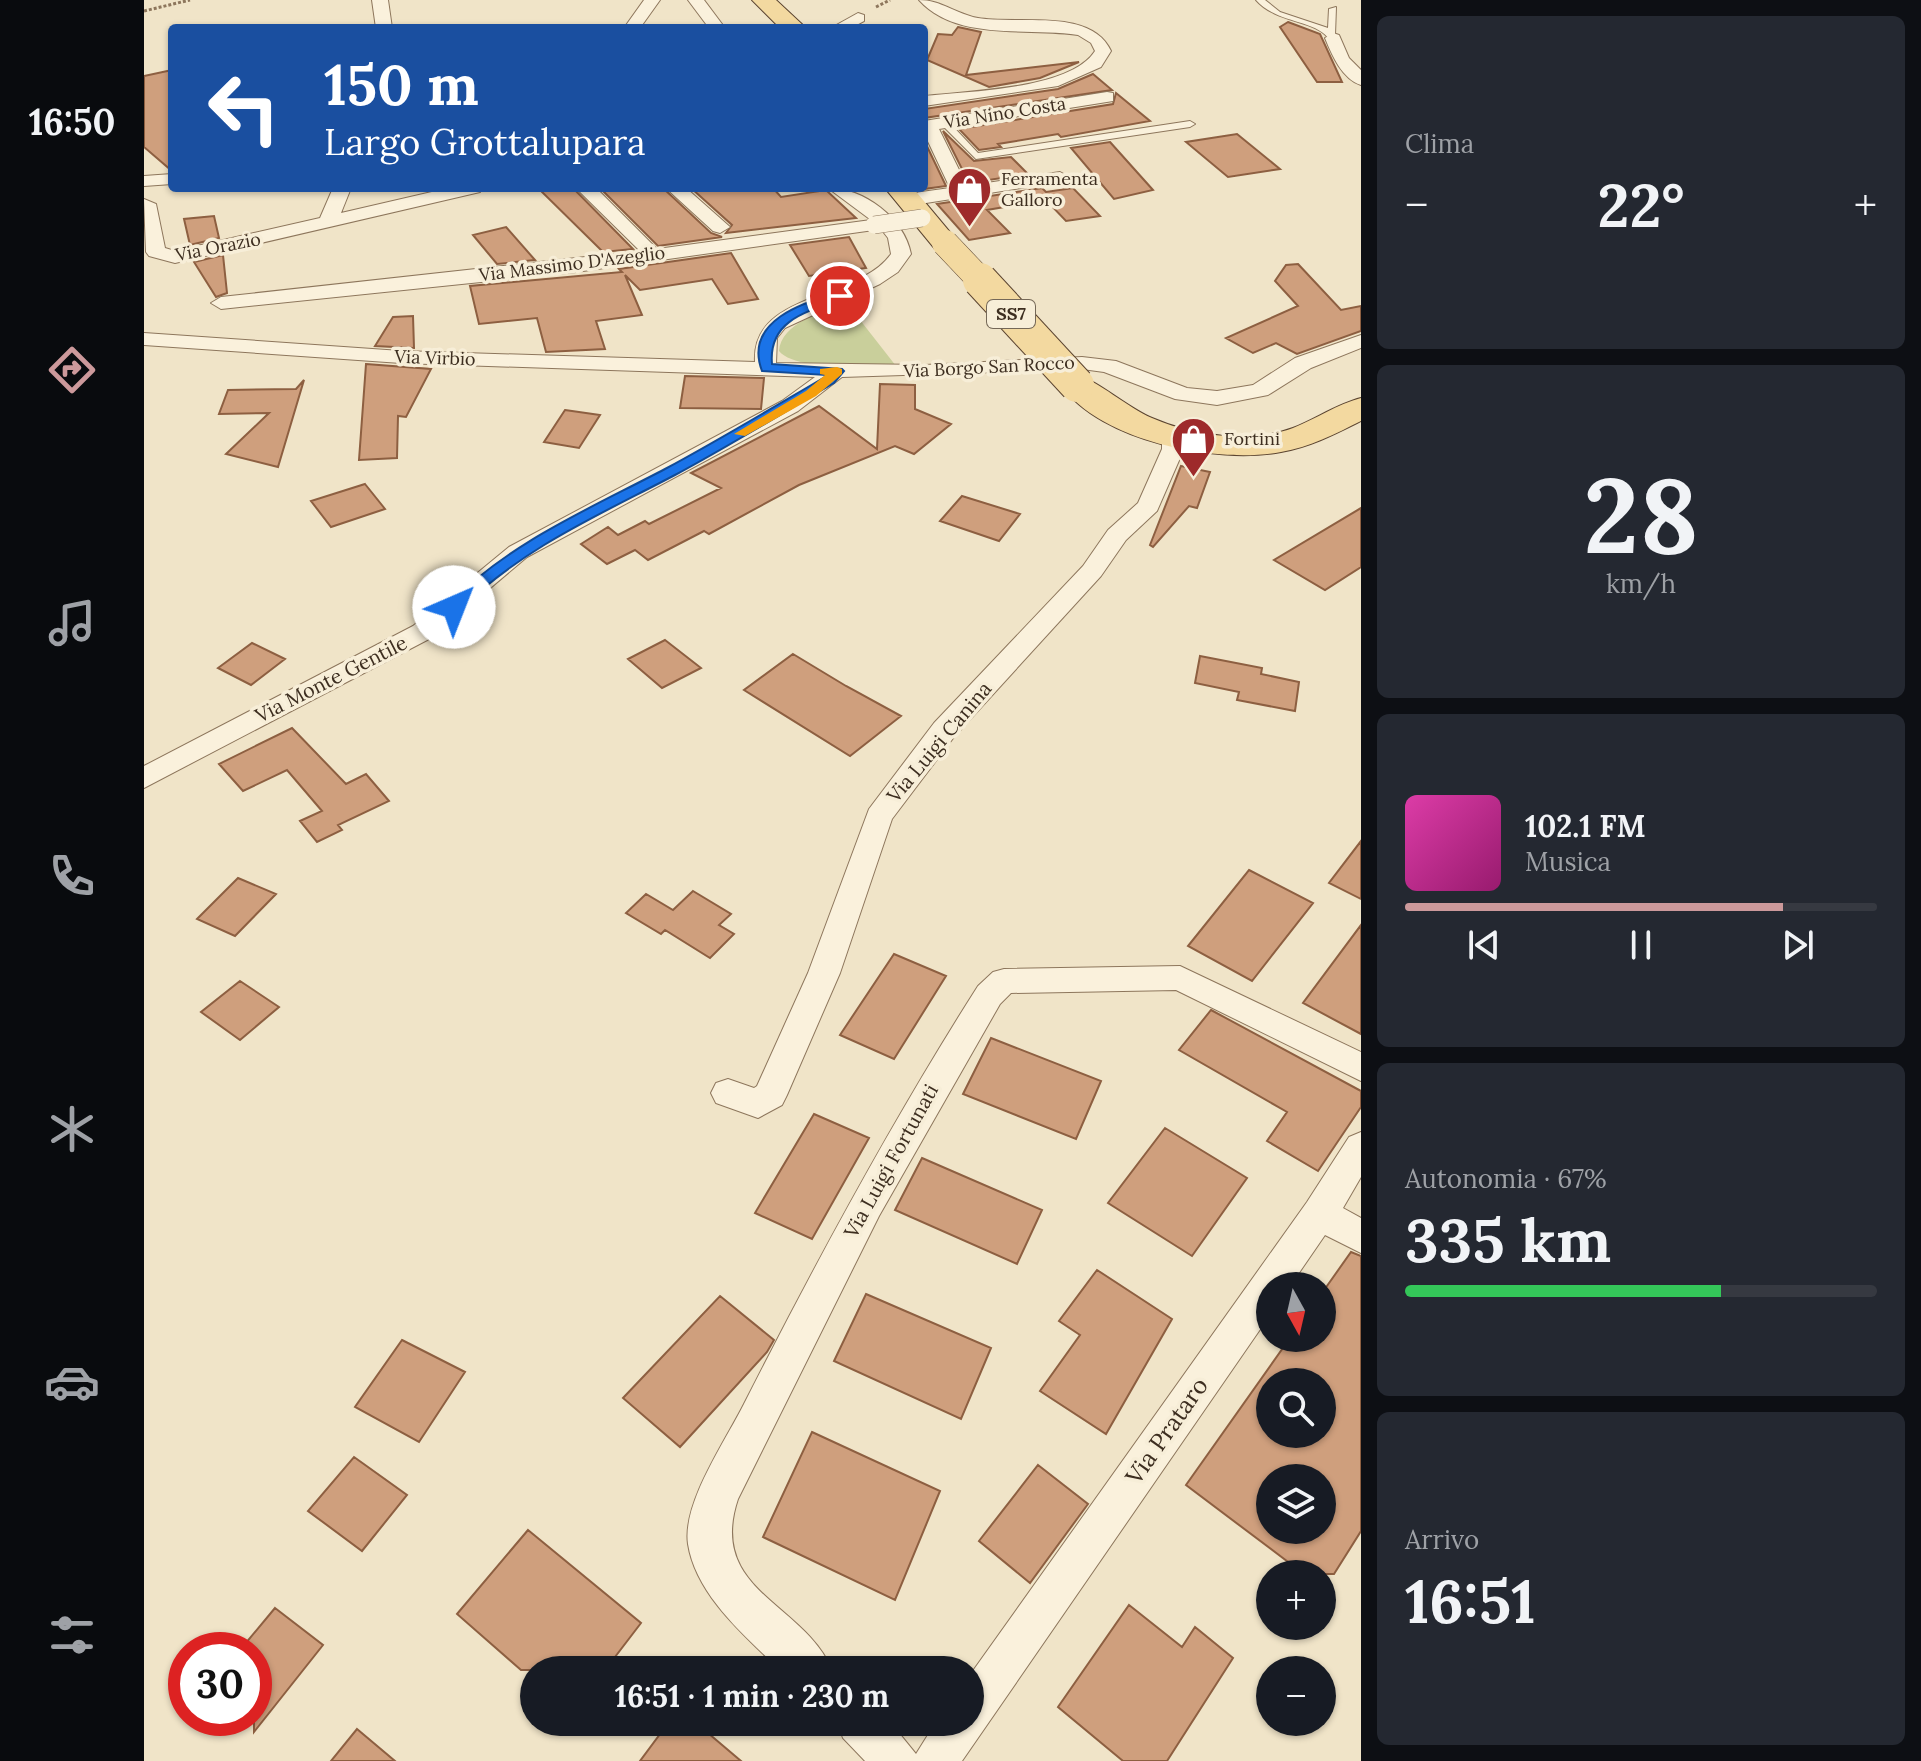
<!DOCTYPE html>
<html lang="it">
<head>
<meta charset="utf-8">
<style>
  :root { --surface:#171b24; --page:#242831; --text:#f1f3f6; --muted:#9ea1a6; --line:#363941; --accent:#cc999b }
  body { margin:0; font-family:Lora,serif; background:var(--page); color:var(--text); height:100vh; display:flex; flex-direction:column; font-size:30px; white-space:nowrap }
  * { box-sizing:border-box; margin:0 }
  p { font-size:26px; color:var(--muted) }
  .icon { flex:none; width:44px; height:44px; fill:none; stroke:currentColor; stroke-width:2; stroke-linecap:round; stroke-linejoin:round }
  .map { position:relative; flex:1; overflow:hidden }
  .panel { display:flex; flex-direction:column; gap:16px; padding:16px; background:#0d0f14; width:560px }
  .panel>* { flex:none }
  .top-card { position:absolute; left:24px; top:24px; width:760px; height:168px; border-radius:8px; box-shadow:0 2px 6px #0004; background:#1a4fa0; color:#fff; overflow:hidden }
  .needle { width:52px; rotate:172deg }
  .buttons { position:absolute; left:1112px; top:1272px; display:grid; gap:16px }
  .buttons a { display:grid; place-items:center; width:80px; height:80px; border-radius:50%; background:var(--surface); box-shadow:0 2px 6px #0004; font-size:40px }
  .speed { position:absolute; left:24px; top:1632px; display:flex; gap:16px; font-size:40px; font-weight:700; text-align:center }
  .speed>* { display:grid; place-content:center; width:104px; height:104px; border-radius:50%; background:var(--surface); box-shadow:0 2px 6px #0004; line-height:1 }
  .speed .limit { border:12px solid #d22; background:#fff; color:#111 }
  .pin { position:absolute; display:grid; place-items:center; width:68px; height:68px; color:#fff; margin:-34px; border:4px solid #fff; border-radius:50%; box-shadow:0 2px 8px #0007 }
  .me { position:absolute; width:88px; margin:-44px; rotate:44deg; stroke-linejoin:round; filter:drop-shadow(0 0 6px #0008) }
  .turn { display:flex; align-items:center; gap:28px; height:168px; padding:0 24px; font-size:36px }
  .turn .icon { width:104px; height:104px; stroke-width:2.5 }
  .turn b { display:block; font-size:56px; line-height:68px }
  .big { font-size:60px; font-weight:700; line-height:1.1 }
  .panel .tile { flex:1; display:flex; flex-direction:column; justify-content:center; gap:12px; min-width:0; padding:0 28px; border-radius:12px; background:var(--page) }
  .panel .dial { align-items:center; gap:0 }
  .dial b { font-size:104px; line-height:1 }
  .song { display:flex; align-items:center; gap:24px }
  .cover { width:96px; height:96px; border-radius:12px; background:linear-gradient(135deg,hsl(320 70% 55%),hsl(320 70% 35%)) }
  .played { height:8px; border-radius:4px; background:linear-gradient(90deg,var(--accent) 80%,var(--line) 80%) }
  .keys { display:flex; justify-content:space-around; direction:ltr }
  .heat { display:flex; justify-content:space-between; align-items:center; font-size:44px; direction:ltr }
  .charge { height:12px; border-radius:6px; background:linear-gradient(90deg,#34c759 67%,var(--line) 0) }
  .trip { position:absolute; left:376px; top:1656px; width:464px; height:80px; border-radius:40px; background:var(--surface); box-shadow:0 2px 6px #0004; font-weight:700; line-height:80px; text-align:center }
  main { display:flex; flex:1; min-height:0 }
  .menu { display:flex; flex-direction:column; width:144px; justify-content:space-around; align-items:center; background:#090b0e; color:var(--muted) }
  .menu .icon { width:56px; height:56px }
  .menu .active { color:var(--accent) }
  .menu b { font-size:36px; color:var(--text) }
  .map>svg:first-child { display:block }
  .green { fill:#c9cf9b }
  .building { fill:#cf9f7d; stroke:#8d5f41; stroke-width:2; fill-rule:evenodd }
  .lines { fill:none; stroke-linecap:round; stroke-linejoin:round }
  .lane-casing { stroke:#8d765c; stroke-width:2 }
  .street-casing { stroke:#8d765c; stroke-width:2 }
  .primary-casing { stroke:#5b4430; stroke-width:2 }
  .path { stroke:#8d765c; stroke-width:3; stroke-dasharray:3 2; stroke-linecap:butt }
  .lane { fill:#faf1dc; fill-rule:evenodd }
  .street { fill:#faf1dc; fill-rule:evenodd }
  .primary { fill:#f3d9a0; fill-rule:evenodd }
  .street-bridge-casing { stroke:#8d765c; stroke-width:18; stroke-linecap:butt }
  .primary-bridge-far1-casing { stroke:#5b4430; stroke-width:27; stroke-linecap:butt }
  .primary-bridge-casing { stroke:#5b4430; stroke-width:36; stroke-linecap:butt }
  .street-bridge { stroke:#faf1dc; stroke-width:17 }
  .primary-bridge-far1 { stroke:#f3d9a0; stroke-width:26 }
  .primary-bridge { stroke:#f3d9a0; stroke-width:34 }
  .route { fill:#1a73e8; stroke:#114b97; stroke-width:2 }
  .slow { fill:#f59e0b }
  .labels { text-anchor:middle; stroke-width:7; stroke-linejoin:round; paint-order:stroke }
  .far-street-label { font-size:18px; fill:#3d2e20; stroke:#f7eed8 }
  .far-poi-label { font-size:18px; fill:#3d2e20; stroke:#f7eed8; text-anchor:start }
  .shield { fill:#f7eed8; stroke:#756857; stroke-width:2 }
  .shield-label { font-size:18px; font-weight:bold; fill:#3d2e20 }
  .street-label { font-size:20px; fill:#3d2e20; stroke:#f7eed8 }
  .near-street-label { font-size:24px; fill:#3d2e20; stroke:#f7eed8 }
</style>
</head>
<body>
<main>
<nav class="menu">
<b>16:50</b>
<svg class="icon active" aria-label="directions" viewBox="0 0 24 24"><path d="M12 3l9 9-9 9-9-9zM9 14v-3h6M13 9l2 2-2 2"/></svg>
<svg class="icon" aria-label="music" viewBox="0 0 24 24"><path d="M9 18V5l10-2v13"/><circle cx="6" cy="18" r="3"/><circle cx="16" cy="16" r="3"/></svg>
<svg class="icon" aria-label="phone" viewBox="0 0 24 24"><path d="M5 4h4l2 5-3 2q2 4 5 5l2-3 5 2v4C11 20 4 13 5 4z"/></svg>
<svg class="icon" aria-label="climate" viewBox="0 0 24 24"><path d="M12 3v18M4 7l16 10M4 17L20 7"/></svg>
<svg class="icon" aria-label="car" viewBox="0 0 24 24"><path d="M5 17H2v-5l4-1 3-4h7l3 4 3 1v5h-3M9 17h6M6 11h13"/><circle cx="7" cy="17" r="2"/><circle cx="17" cy="17" r="2"/></svg>
<svg class="icon" aria-label="filters" viewBox="0 0 24 24"><path d="M4 7h16M4 17h16"/><circle cx="9" cy="7" r="2"/><circle cx="15" cy="17" r="2"/></svg>
</nav>
<div class="map">
<svg width="1217" height="1761" viewBox="0 0 1217 1761">
  <rect width="100%" height="100%" fill="#f0e4c8"/>
  <path class="green" d="M702 302 752 366C726 366 653 372 635 351 637 323 680 311 702 302Z"/>
  <path class="building" d="M1144 22 1176 34 1198 82H1173L1136 27Z
    M814 27 837 32 822 75 935 62 896 78 845 87 783 60 794 34 808 35Z
    M28 70V171L0 147V76Z
    M949 74 968 90 780 118V109L914 89Z
    M972 93 1006 121 917 137 914 134 854 144 857 147 835 150 815 129 969 104Z
    M799 131 830 161 867 157 884 174 825 183Z
    M1093 134 1136 169 1084 177 1042 142Z
    M780 140 802 186 780 189Z
    M966 142 1009 190 970 199 927 148Z
    M394 188H429L489 249 459 252Z
    M456 188H519L567 233 578 237 514 246Z
    M547 188H629L637 197 682 190 712 218 582 233 588 225Z
    M898 188 902 192 929 188 956 216 922 221 902 200 843 210 866 233 825 240 793 204Z
    M70 216 75 238 46 245 40 219Z
    M362 227 391 260 353 264 329 235Z
    M705 237 722 268 665 276 646 245Z
    M587 253 614 299 584 304 568 279 496 290 481 275 498 315 452 321 461 349 402 352 393 318 335 324 326 286 478 272 475 269Z
    M79 255 83 293 72 297 50 262Z
    M1154 264 1197 310 1217 306V331L1153 354 1132 343 1109 353 1082 338 1154 306 1131 281 1142 265Z
    M269 316 270 348 231 346 249 317Z
    M222 364 287 369 262 417 254 416 253 458 215 460Z
    M541 376 620 378 617 409 536 408Z
    M160 380 134 467 82 454 125 413 75 414 84 390 152 389Z
    M736 384 771 385V409L807 424 770 454 751 446 655 485 565 534 560 531 504 560 491 550 463 564 437 544 464 527 474 535 501 521 505 524 577 488 547 473 675 406 733 449Z
    M421 410 456 415 435 448 400 442Z
    M1037 466 1066 472 1053 508 1045 506 1009 547 1006 545Z
    M221 484 241 509 187 527 167 501Z
    M818 496 876 514 855 541 796 521Z
    M1217 508V567L1181 590 1130 560Z
    M521 640 557 668 518 688 484 659Z
    M108 643 141 659 107 685 74 668Z
    M649 654 702 686 757 716 706 756 600 690Z
    M1056 656 1118 668 1117 674 1155 682 1151 711 1093 700 1095 692 1051 683Z
    M148 728 202 784 222 774 245 801 194 825 198 830 173 842 156 821 178 811 143 770 99 791 75 764Z
    M1217 841V899L1185 883Z
    M1105 870 1169 903 1108 981 1044 946Z
    M94 878 132 894 91 936 53 919Z
    M549 891 587 914 575 925 590 934 566 958 521 930 517 934 482 913 502 894 529 910Z
    M1217 925V1034L1159 1003Z
    M750 954 802 976 750 1059 696 1035Z
    M96 981 135 1007 96 1040 57 1012Z
    M1067 1010 1217 1091V1107L1174 1171 1123 1141 1143 1112 1035 1050Z
    M847 1038 957 1081 932 1139 819 1094Z
    M670 1114 725 1138 668 1239 611 1213Z
    M1021 1128 1103 1178 1048 1256 964 1203Z
    M778 1158 898 1210 873 1264 751 1210Z
    M1207 1252 1217 1256V1531L1190 1574H1160L1042 1485 1146 1338H1178V1293ZM1126 1382H1178V1434H1126ZM1126 1478H1178V1530H1126Z
    M953 1270 1028 1319 962 1434 896 1391 936 1335 915 1321Z
    M722 1294 847 1348 817 1419 690 1361Z
    M576 1296 630 1340 623 1352 536 1447 479 1398Z
    M258 1340 321 1372 275 1442 211 1407Z
    M668 1432 796 1491 751 1600 619 1537Z
    M210 1457 263 1495 218 1551 164 1511Z
    M894 1465 944 1504 886 1583 835 1541Z
    M384 1530 497 1623 461 1670H377L313 1614Z
    M985 1605 1038 1647 1051 1627 1089 1658 1023 1761H979L914 1707Z
    M131 1608 179 1645 110 1732V1650H96Z
    M525 1722H551L597 1761H496Z
    M213 1729 251 1761H187Z"/>
  <g class="lines">
    <defs>
      <path id="lane" d="M1112 0H1121L1136 12 1184 28 1185 9 1192 7 1191 35 1193 38 1186 40C1172 19 1133 24 1112 0Z
        M797 120H803L834 153 1046 121 1051 124 1046 127 832 159 797 124Z"/>
      <path id="street" d="M228 0H244L248 28H232Z
        M500 0H516L496 28H480Z
        M544 0H560L581 28H565Z
        M775 0C797 0 812 14 834 18 874 25 947 7 967 51L957 67 914 86 780 106V96C823 91 926 90 951 51L947 43 934 35C884 27 813 42 775 0Z
        M714 13 720 15V21L707 28H687Z
        M1189 33 1195 35 1205 58 1217 70V85C1198 79 1188 55 1181 38Z
        M963 92 969 93V101L795 129 823 186 916 172 925 177 922 181 763 206 754 200 763 194 806 188 780 133V121Z
        M28 174V184L0 186V176Z
        M189 188H207L197 213 305 188H338L336 192 31 263 5 256 2 252 0 199 12 204 21 248 31 251 176 218Z
        M432 188H452L513 249 727 220 684 188C720 188 760 218 767 254L754 272 736 284 641 328 633 338 632 363 781 365 938 357 972 361 1043 388 1073 391 1109 385 1151 358 1217 335V348L1167 368 1124 395 1073 405 1031 399 960 372 938 369 698 377 654 411 383 557 287 638 0 788V766L269 626 365 547 638 401 671 377 257 363 0 345V333L257 351 611 362C607 291 714 301 747 254L744 238 737 229 432 272 77 309 67 303 77 297 496 251Z
        M522 188H542L586 227 576 233 569 231Z
        M1029 427 1040 434V449L1013 511 982 540 957 576 810 737 748 819 696 973 643 1095 638 1105 614 1118 572 1103 567 1093 572 1083 584 1079 610 1088 613 1086 664 973 725 809 790 723 939 566 964 530 994 503 1018 449V434Z
        M1036 966 1217 1052V1081L1032 990 867 993 856 1004 735 1216 594 1499C563 1591 660 1603 688 1670H636C601 1636 552 1595 544 1544 538 1503 582 1440 600 1404 672 1262 748 1121 834 986L849 972 860 969Z
        M1217 1132V1177L1199 1208 1217 1218V1253L1181 1235 1146 1286H1126V1315L818 1761H721L699 1738 693 1722H746L772 1754 792 1722H826V1675L1163 1202 1205 1137Z"/>
      <path id="primary" d="M608 0H632L662 28H636Z
        M741 188H769L815 243 811 249H791Z
        M933 375C953 380 984 408 1008 418 1049 436 1106 444 1149 428 1172 419 1193 404 1217 398V421C1191 434 1166 447 1137 452 1073 464 957 442 917 385L922 378Z"/>
    </defs>
    <use href="#lane" class="lane-casing"/>
    <use href="#street" class="street-casing"/>
    <use href="#primary" class="primary-casing"/>
    <path class="path" d="M732 7 746 0
      M0 11 46 0"/>
    <use href="#lane" class="lane"/>
    <use href="#street" class="street"/>
    <use href="#primary" class="primary"/>
    <defs>
      <path id="street-bridge" d="M730 225 778 218"/>
      <path id="primary-bridge-far1" d="M801 243 838 282"/>
      <path id="primary-bridge" d="M836 280 933 385"/>
    </defs>
    <use href="#street-bridge" class="street-bridge-casing"/>
    <use href="#primary-bridge-far1" class="primary-bridge-far1-casing"/>
    <use href="#primary-bridge" class="primary-bridge-casing"/>
    <use href="#street-bridge" class="street-bridge"/>
    <use href="#primary-bridge-far1" class="primary-bridge-far1"/>
    <use href="#primary-bridge" class="primary-bridge"/>
  </g>
  <path class="route" d="M696 292 702 296 700 299C665 311 624 319 628 364L698 369 700 371 690 383C637 414 585 446 531 475 455 515 376 549 315 611H305V604C366 542 445 509 521 469 575 440 628 408 681 377L683 375 618 371C599 321 660 302 696 292Z"/>
  <path class="slow" d="M693 367 698 369V374L672 396 601 436 590 434 662 391 681 375 676 374V369Z"/>
  <defs>
    <symbol id="shop-pin" viewBox="-11 -11 22 30"><path d="M0 17L-7.5 6A9.5 9.5 0 1 1 7.5 6Z" fill="#9e2a2b" stroke="#f7eed8"/><path d="M-5-2.5h2.3a2.7 3.5 0 0 1 5.4 0H5L5.5 6h-11ZM-1.5-2.5h3a1.5 2.3 0 0 0-3 0Z" fill="#fff"/></symbol>
  </defs>
  <g fill-rule="evenodd">
    <use href="#shop-pin" x="800" y="164" width="51" height="69"/>
    <use href="#shop-pin" x="1024" y="414" width="51" height="69"/>
  </g>
  <g class="labels">
    <g class="far-street-label">
      <text transform="translate(861 113) rotate(-9)" y="6">Via Nino Costa</text>
      <text transform="translate(74 247) rotate(-11)" y="6">Via Orazio</text>
      <text transform="translate(428 264) rotate(-7)" y="6">Via Massimo D'Azeglio</text>
      <text transform="translate(291 358) rotate(2)" y="6">Via Virbio</text>
      <text transform="translate(845 367) rotate(-3)" y="6">Via Borgo San Rocco</text>
    </g>
    <g class="far-poi-label">
      <text x="857" y="185">Ferramenta<tspan x="857" dy="21">Galloro</tspan></text>
      <text x="1080" y="445">Fortini</text>
    </g>
    <rect class="shield" x="843" y="300" width="48" height="28" rx="6"/>
    <g class="shield-label">
      <text x="867" y="320">SS7</text>
    </g>
    <g class="street-label">
      <text transform="translate(187 679) rotate(-27)" y="7">Via Monte Gentile</text>
      <text transform="translate(795 742) rotate(-50)" y="7">Via Luigi Canina</text>
      <text transform="translate(747 1161) rotate(-61)" y="7">Via Luigi Fortunati</text>
    </g>
    <g class="near-street-label">
      <text transform="translate(1023 1431) rotate(-55)" y="8">Via Prataro</text>
    </g>
  </g>
</svg>
<div class="buttons">
<a><svg class="needle" viewBox="-14 -14 28 28"><path d="M0-13l5 13h-10z" fill="#e53935"/><path d="M0 13l5-13h-10z" fill="#9ea1a6"/></svg></a>
<a><svg class="icon" aria-label="search" viewBox="0 0 24 24"><circle cx="10" cy="10" r="6"/><path d="M15 15l6 6"/></svg></a>
<a><svg class="icon" aria-label="layers" viewBox="0 0 24 24"><path d="M12 4l9 5-9 5-9-5zM3 14l9 5 9-5"/></svg></a>
<a>+</a>
<a>−</a>
</div>
<div class="speed"><div class="limit">30</div></div>
<div class="pin" style="left:696px;top:296px;background:#d93025"><svg class="icon" aria-label="arrive" viewBox="0 0 24 24"><path d="M6 21V4h12l-3 4 3 4H6"/></svg></div>
<svg class="me" style="left:310px;top:607px" viewBox="-20 -20 40 40"><circle r="19" fill="#fff"/><path d="M0-13L10 11 0 6-10 11z" fill="#1a73e8"/></svg>
<div class="trip">16:51 · 1 min · 230 m</div>
<div class="top-card">
<div class="turn"><svg class="icon" aria-label="left" viewBox="0 0 24 24"><path d="M17 20v-9H6M10 6l-5 5 5 5"/></svg><div><b>150 m</b>Largo Grottalupara</div></div>
</div>
</div>
<section class="panel">
<div class="tile"><p>Clima</p>
<div class="heat"><a>−</a><b class="big">22°</b><a>+</a></div>
</div>
<div class="tile dial"><b>28</b><p>km/h</p></div>
<div class="tile">
<div class="song"><i class="cover"></i><div><b>102.1 FM</b><p>Musica</p></div></div>
<div class="played"></div>
<div class="keys"><svg class="icon" aria-label="previous" viewBox="0 0 24 24"><path d="M18 5L8 12l10 7zM5 5v14"/></svg><svg class="icon" aria-label="pause" viewBox="0 0 24 24"><path d="M8 5v14M16 5v14"/></svg><svg class="icon" aria-label="next" viewBox="0 0 24 24"><path d="M6 5l10 7-10 7zM19 5v14"/></svg></div>
</div>
<div class="tile"><p>Autonomia · 67%</p><b class="big">335 km</b><div class="charge"></div></div>
<div class="tile"><p>Arrivo</p><b class="big">16:51</b></div>
</section>
</main>
</body>
</html>
